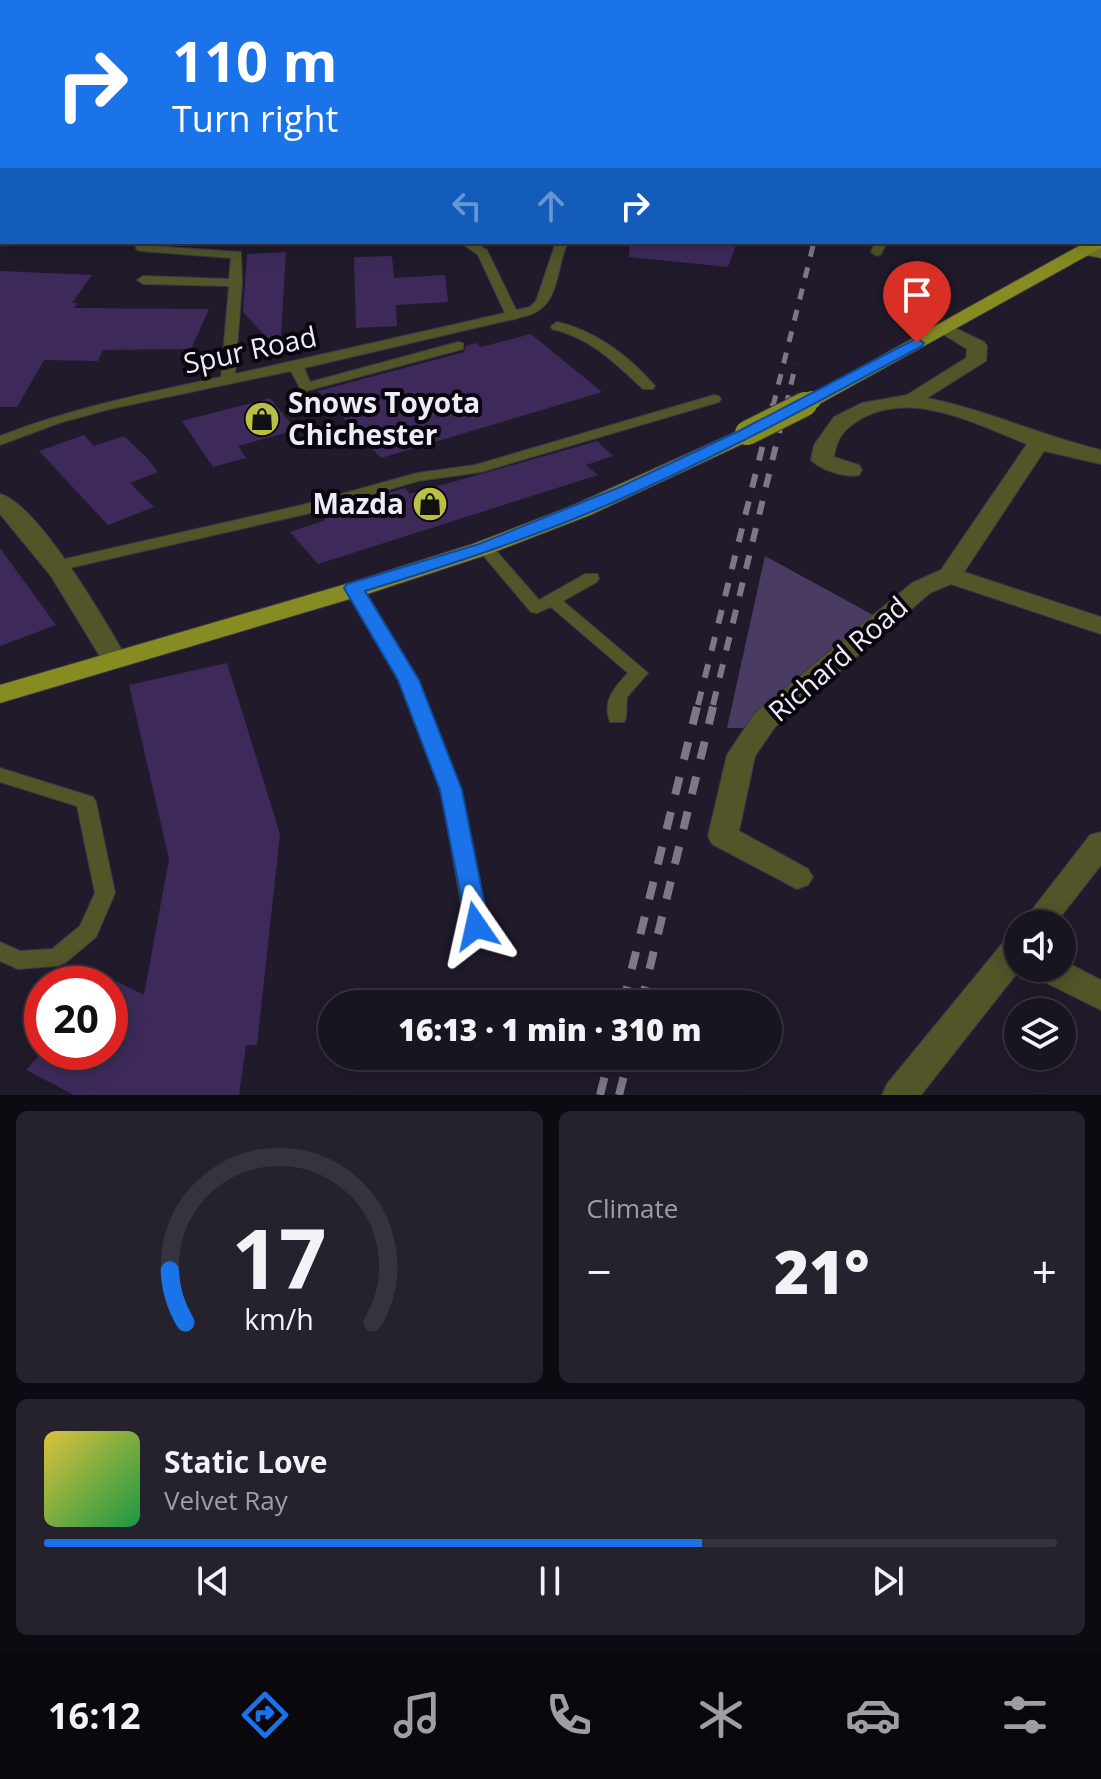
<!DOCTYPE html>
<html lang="en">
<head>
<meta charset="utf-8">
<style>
  :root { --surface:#181420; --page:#25212d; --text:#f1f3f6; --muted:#9f9ea5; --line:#36333e; --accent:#1a73e8 }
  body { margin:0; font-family:"Open Sans",sans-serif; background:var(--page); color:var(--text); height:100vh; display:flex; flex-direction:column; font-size:30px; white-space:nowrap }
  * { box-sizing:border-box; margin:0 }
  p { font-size:26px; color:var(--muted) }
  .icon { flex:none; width:44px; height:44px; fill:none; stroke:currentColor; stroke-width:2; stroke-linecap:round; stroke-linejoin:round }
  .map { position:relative; height:1095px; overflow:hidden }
  .drawer { display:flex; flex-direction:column; gap:16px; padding:16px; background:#0d0b12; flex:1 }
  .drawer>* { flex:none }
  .hud { position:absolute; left:0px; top:0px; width:1102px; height:244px; box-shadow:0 4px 20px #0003,0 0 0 2px var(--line); background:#1a73e8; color:#fff; overflow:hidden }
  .tools { position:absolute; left:1004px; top:910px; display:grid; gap:16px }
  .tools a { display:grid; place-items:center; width:72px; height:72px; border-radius:50%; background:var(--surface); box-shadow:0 4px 20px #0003,0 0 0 2px var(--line); font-size:40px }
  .speed { position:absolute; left:24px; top:966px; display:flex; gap:16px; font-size:40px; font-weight:700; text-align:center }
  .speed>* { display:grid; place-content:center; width:104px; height:104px; border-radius:50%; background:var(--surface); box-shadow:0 4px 20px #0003,0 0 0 2px var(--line); line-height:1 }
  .speed .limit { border:12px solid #d22; background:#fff; color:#111 }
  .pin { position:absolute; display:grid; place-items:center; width:68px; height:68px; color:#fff; margin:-82px -34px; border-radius:50% 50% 50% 0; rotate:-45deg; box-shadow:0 0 8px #0007 }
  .pin .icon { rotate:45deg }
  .me { position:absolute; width:88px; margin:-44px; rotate:349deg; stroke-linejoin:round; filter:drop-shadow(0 0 6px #0008) }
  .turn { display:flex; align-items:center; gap:28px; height:168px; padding:0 40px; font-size:36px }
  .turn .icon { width:104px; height:104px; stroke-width:2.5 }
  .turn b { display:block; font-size:56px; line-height:68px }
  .lanes { display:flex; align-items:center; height:76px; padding:0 40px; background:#0003; justify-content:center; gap:40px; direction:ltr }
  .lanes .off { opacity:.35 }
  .big { font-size:60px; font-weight:800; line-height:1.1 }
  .drawer .tile { flex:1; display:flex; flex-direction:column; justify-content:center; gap:12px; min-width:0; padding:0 28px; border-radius:12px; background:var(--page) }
  .drawer .dial { align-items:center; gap:0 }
  .dial svg { height:208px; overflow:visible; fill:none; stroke:var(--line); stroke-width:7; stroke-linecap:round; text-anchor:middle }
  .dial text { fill:var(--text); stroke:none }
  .song { display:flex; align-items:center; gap:24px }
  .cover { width:96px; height:96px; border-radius:12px; background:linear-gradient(135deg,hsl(50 70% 55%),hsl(140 70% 35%)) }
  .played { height:8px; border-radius:4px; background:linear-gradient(90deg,var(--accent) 65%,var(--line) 65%) }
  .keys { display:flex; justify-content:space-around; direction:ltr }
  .heat { display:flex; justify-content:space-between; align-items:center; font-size:44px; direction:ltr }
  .drawer .tiles { flex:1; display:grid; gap:16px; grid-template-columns:1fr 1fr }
  .tile:last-child { grid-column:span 2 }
  .trip { position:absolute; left:318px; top:990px; width:464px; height:80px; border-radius:40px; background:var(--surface); box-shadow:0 4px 20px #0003,0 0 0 2px var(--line); font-weight:800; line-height:80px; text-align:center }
  .dock { display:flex; height:128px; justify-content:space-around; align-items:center; background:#0a080d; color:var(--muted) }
  .dock .icon { width:56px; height:56px }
  .dock .on { color:var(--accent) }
  .dock b { font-size:36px; color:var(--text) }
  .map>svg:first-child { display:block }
  .green { fill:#493b61 }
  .building { fill:#3d2a5b }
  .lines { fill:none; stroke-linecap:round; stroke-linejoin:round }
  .lane-casing { stroke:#3d3747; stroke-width:2 }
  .street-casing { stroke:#3d3747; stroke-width:2 }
  .secondary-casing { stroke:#3d3747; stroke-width:2 }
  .primary-casing { stroke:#3d3747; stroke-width:2 }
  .lane { fill:#525528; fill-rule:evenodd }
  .street { fill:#525528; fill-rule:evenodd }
  .secondary { fill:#6f7327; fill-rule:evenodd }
  .primary { fill:#868b22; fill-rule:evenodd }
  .rail-far2 { stroke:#7d7887; stroke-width:5; stroke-dasharray:11 11; stroke-linecap:butt }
  .rail-far1 { stroke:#7d7887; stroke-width:6; stroke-dasharray:14 14; stroke-linecap:butt }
  .rail { stroke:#7d7887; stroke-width:8; stroke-dasharray:18 18; stroke-linecap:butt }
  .primary-bridge-far1-casing { stroke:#3d3747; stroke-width:20; stroke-linecap:butt }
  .primary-bridge-casing { stroke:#3d3747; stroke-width:26; stroke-linecap:butt }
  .primary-bridge-far1 { stroke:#868b22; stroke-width:18 }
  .primary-bridge { stroke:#868b22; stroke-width:24 }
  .route { fill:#1a73e8; stroke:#114b97; stroke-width:2 }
  .labels { text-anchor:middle; stroke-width:8; stroke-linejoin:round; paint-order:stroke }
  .street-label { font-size:28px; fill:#efebf7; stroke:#09070d }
  .poi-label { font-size:28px; font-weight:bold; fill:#efebf7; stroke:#09070d; text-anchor:start }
</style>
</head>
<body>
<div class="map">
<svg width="1101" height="1095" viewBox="0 0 1101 1095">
  <rect width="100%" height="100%" fill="#201a2a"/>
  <path class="green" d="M765 556 873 615 747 728H727Z"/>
  <path class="building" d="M630 242H737L728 267 629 257Z
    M286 252 280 352 243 312 247 254Z
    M392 256 394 278 445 275 448 302 396 305 397 326 356 328 354 257Z
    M0 271 92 275 72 303H77L74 308 209 309 191 349 103 350 98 361 44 360 17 407H0Z
    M531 334 602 392 381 458 318 391 464 352 466 346 476 343 481 347Z
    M270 398 296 430 238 446 246 458 213 467 182 421Z
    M84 435 94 446 124 436 148 459 158 472 130 483 154 507 108 525 39 451Z
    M597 441 613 456 586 465 598 475 318 564 290 532 326 520 320 514 375 497 405 488 410 494Z
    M0 548 56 625 0 646Z
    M227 663 280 834 257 1045H246L239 1095H74L26 1070 42 1052H110V978L144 995 169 859 129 685Z"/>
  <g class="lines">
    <defs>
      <path id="lane" d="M620 0H633L631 2Z
        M648 0H657L647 2Z
        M1100 18 1101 19V25L1100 24Z
        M1100 47H1101V53H1100Z
        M1100 72H1101V78H1100Z
        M1100 102H1101V108H1100Z
        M460 242H474L487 250 516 310 530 307 536 301 556 242H568C555 269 561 307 526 316 518 317 517 320 509 320L304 368 310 382 458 342 463 343V349L306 391 301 390 291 371 110 409 59 423 0 445V436C72 408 146 393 221 377L229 286 143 284 137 280 143 276 229 279 231 258 140 251 136 249V245L241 252 242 283 235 374 505 313 478 255Z
        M875 242H887L881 254 877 256 871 252Z
        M557 322C596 331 629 356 655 386L653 389H643C615 363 591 338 552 329L551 326Z
        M714 395 719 396 721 399 719 402 481 472 418 481 306 514 56 571 48 566 56 561 302 505 417 473 475 465Z
        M485 543 491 545 539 600 585 574H597L599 578 597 582 563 601 648 673 627 697 626 718 624 722H610C602 701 614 688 628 673L551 607 537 613 531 612 477 548Z
        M354 583 362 588 417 680 461 790 487 926 484 932 476 934 468 932 465 926 441 790 399 680 346 588Z
        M0 768 93 797 96 802 115 893 96 937 65 963 57 966 18 969 0 961V942L20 951 52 949 80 926 95 893 77 806 0 782Z"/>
      <path id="street" d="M402 0H418L401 2Z
        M0 212H2L0 224Z
        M1100 220H1101V230H1100Z
        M943 322 984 342 987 346 986 361 927 398C987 410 1042 436 1101 450V464L1044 451 964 572 1101 617V634L951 584 930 593 775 727 755 756 739 831 808 869 813 877 808 885 797 889 712 844 708 836 727 755 755 713 912 583 941 570 1027 444C975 424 909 387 856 422 842 431 836 441 834 457L859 465 862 470 859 475C845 478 821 470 811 460L814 445 834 417 862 403 907 395 966 358 967 349 933 328Z
        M0 494C37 503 106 622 126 657L122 663 113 665 104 663 51 576 0 514Z
        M1101 832V865L1055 924H1021L1090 835Z
        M1018 935V968H1021L921 1095H882L887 1084 1006 939Z
        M1062 960 1101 980V1010L1035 977 1030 968H1062Z"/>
      <path id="secondary" d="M1087 245 1101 248V258L1081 254 1078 250 1081 246Z"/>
      <path id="primary" d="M1101 237V248L819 404 812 406 802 400 1086 242H1100Z
        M747 427 755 428 758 433 755 438 590 515 489 554 370 593 0 703V685L353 582 473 544 574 505Z"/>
    </defs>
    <use href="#lane" class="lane-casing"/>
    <use href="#street" class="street-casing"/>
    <use href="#secondary" class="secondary-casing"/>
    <use href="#primary" class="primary-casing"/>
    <use href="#lane" class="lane"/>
    <use href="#street" class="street"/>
    <use href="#secondary" class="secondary"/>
    <use href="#primary" class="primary"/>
    <path class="rail-far2" d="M773 406 814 242
      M786 406 796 363"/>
    <path class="rail-far1" d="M698 705 773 404
      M713 705 786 404"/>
    <path class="rail" d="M623 1004 698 703
      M641 1004 714 703
      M600 1095 610 1056
      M619 1095 629 1056"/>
    <defs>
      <path id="primary-bridge-far1" d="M801 406 812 400"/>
      <path id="primary-bridge" d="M747 433 805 404"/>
    </defs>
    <use href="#primary-bridge-far1" class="primary-bridge-far1-casing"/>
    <use href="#primary-bridge" class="primary-bridge-casing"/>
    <use href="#primary-bridge-far1" class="primary-bridge-far1"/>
    <use href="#primary-bridge" class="primary-bridge"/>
  </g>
  <path class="route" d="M917 338 924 343 922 346C827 397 732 449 634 493 547 533 456 563 365 591L419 680 462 790 489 926 485 933 476 935 468 933 440 790 398 680 344 588 347 584 479 544 620 487 741 430Z"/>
  <defs>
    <symbol id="shop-disc" viewBox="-11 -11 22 22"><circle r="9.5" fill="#bac046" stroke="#09070d"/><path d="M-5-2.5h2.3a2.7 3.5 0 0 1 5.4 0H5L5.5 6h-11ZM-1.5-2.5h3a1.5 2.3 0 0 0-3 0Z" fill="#111"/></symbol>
  </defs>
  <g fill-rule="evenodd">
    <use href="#shop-disc" x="242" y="399" width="40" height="40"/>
    <use href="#shop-disc" x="410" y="484" width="40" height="40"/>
  </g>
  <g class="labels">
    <g class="street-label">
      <text transform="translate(250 350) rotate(-12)" y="10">Spur Road</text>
      <text transform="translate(838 659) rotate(-41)" y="10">Richard Road</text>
    </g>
    <g class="poi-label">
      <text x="288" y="413">Snows Toyota<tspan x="288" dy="32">Chichester</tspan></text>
      <text x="404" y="514" text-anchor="end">Mazda</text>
    </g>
  </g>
</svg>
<div class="tools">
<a><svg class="icon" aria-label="sound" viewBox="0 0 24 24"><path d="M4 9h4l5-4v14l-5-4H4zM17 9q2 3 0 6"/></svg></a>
<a><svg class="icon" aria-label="layers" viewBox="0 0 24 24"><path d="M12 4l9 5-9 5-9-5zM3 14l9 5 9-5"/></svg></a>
</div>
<div class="speed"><div class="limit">20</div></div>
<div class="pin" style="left:917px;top:343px;background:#d93025"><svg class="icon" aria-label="arrive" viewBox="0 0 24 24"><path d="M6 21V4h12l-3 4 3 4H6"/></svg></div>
<svg class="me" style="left:476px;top:926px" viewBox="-20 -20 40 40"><path d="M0-17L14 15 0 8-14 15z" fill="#1a73e8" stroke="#fff" stroke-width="4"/></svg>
<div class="trip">16:13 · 1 min · 310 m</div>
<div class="hud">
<div class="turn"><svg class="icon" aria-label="right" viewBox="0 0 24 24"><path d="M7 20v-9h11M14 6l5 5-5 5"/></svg><div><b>110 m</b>Turn right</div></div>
<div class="lanes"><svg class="icon off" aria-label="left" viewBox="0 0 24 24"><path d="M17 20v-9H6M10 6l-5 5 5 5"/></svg><svg class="icon off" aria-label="ahead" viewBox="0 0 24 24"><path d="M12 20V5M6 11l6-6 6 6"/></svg><svg class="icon" aria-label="right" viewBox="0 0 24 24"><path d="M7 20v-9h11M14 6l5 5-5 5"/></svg></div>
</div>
</div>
<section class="drawer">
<div class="tiles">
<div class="tile dial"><svg viewBox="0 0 100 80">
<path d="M14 69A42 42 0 1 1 86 69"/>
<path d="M14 69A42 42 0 0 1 8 49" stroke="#1a73e8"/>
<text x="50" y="56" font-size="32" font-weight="700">17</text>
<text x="50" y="72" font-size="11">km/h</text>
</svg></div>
<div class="tile"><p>Climate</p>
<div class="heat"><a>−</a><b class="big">21°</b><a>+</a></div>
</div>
<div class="tile">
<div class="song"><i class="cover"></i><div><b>Static Love</b><p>Velvet Ray</p></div></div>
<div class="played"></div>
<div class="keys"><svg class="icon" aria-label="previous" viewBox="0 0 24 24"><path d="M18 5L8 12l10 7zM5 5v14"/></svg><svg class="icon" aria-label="pause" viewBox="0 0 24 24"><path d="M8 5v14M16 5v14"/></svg><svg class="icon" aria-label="next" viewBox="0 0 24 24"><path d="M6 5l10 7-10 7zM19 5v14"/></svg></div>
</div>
</div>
</section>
<nav class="dock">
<b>16:12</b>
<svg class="icon on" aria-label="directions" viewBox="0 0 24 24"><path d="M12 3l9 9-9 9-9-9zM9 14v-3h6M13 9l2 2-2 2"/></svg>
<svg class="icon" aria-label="music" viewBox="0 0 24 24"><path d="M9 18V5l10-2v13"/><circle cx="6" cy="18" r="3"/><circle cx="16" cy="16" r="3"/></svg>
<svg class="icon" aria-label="phone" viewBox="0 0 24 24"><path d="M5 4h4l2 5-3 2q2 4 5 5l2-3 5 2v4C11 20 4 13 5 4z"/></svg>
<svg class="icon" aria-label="climate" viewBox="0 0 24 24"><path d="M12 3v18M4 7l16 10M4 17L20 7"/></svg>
<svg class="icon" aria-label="car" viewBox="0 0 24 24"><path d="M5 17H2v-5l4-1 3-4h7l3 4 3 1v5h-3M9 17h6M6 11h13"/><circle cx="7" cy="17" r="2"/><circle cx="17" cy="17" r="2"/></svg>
<svg class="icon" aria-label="filters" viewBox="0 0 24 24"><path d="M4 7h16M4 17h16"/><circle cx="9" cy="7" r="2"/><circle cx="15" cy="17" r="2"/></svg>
</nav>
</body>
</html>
